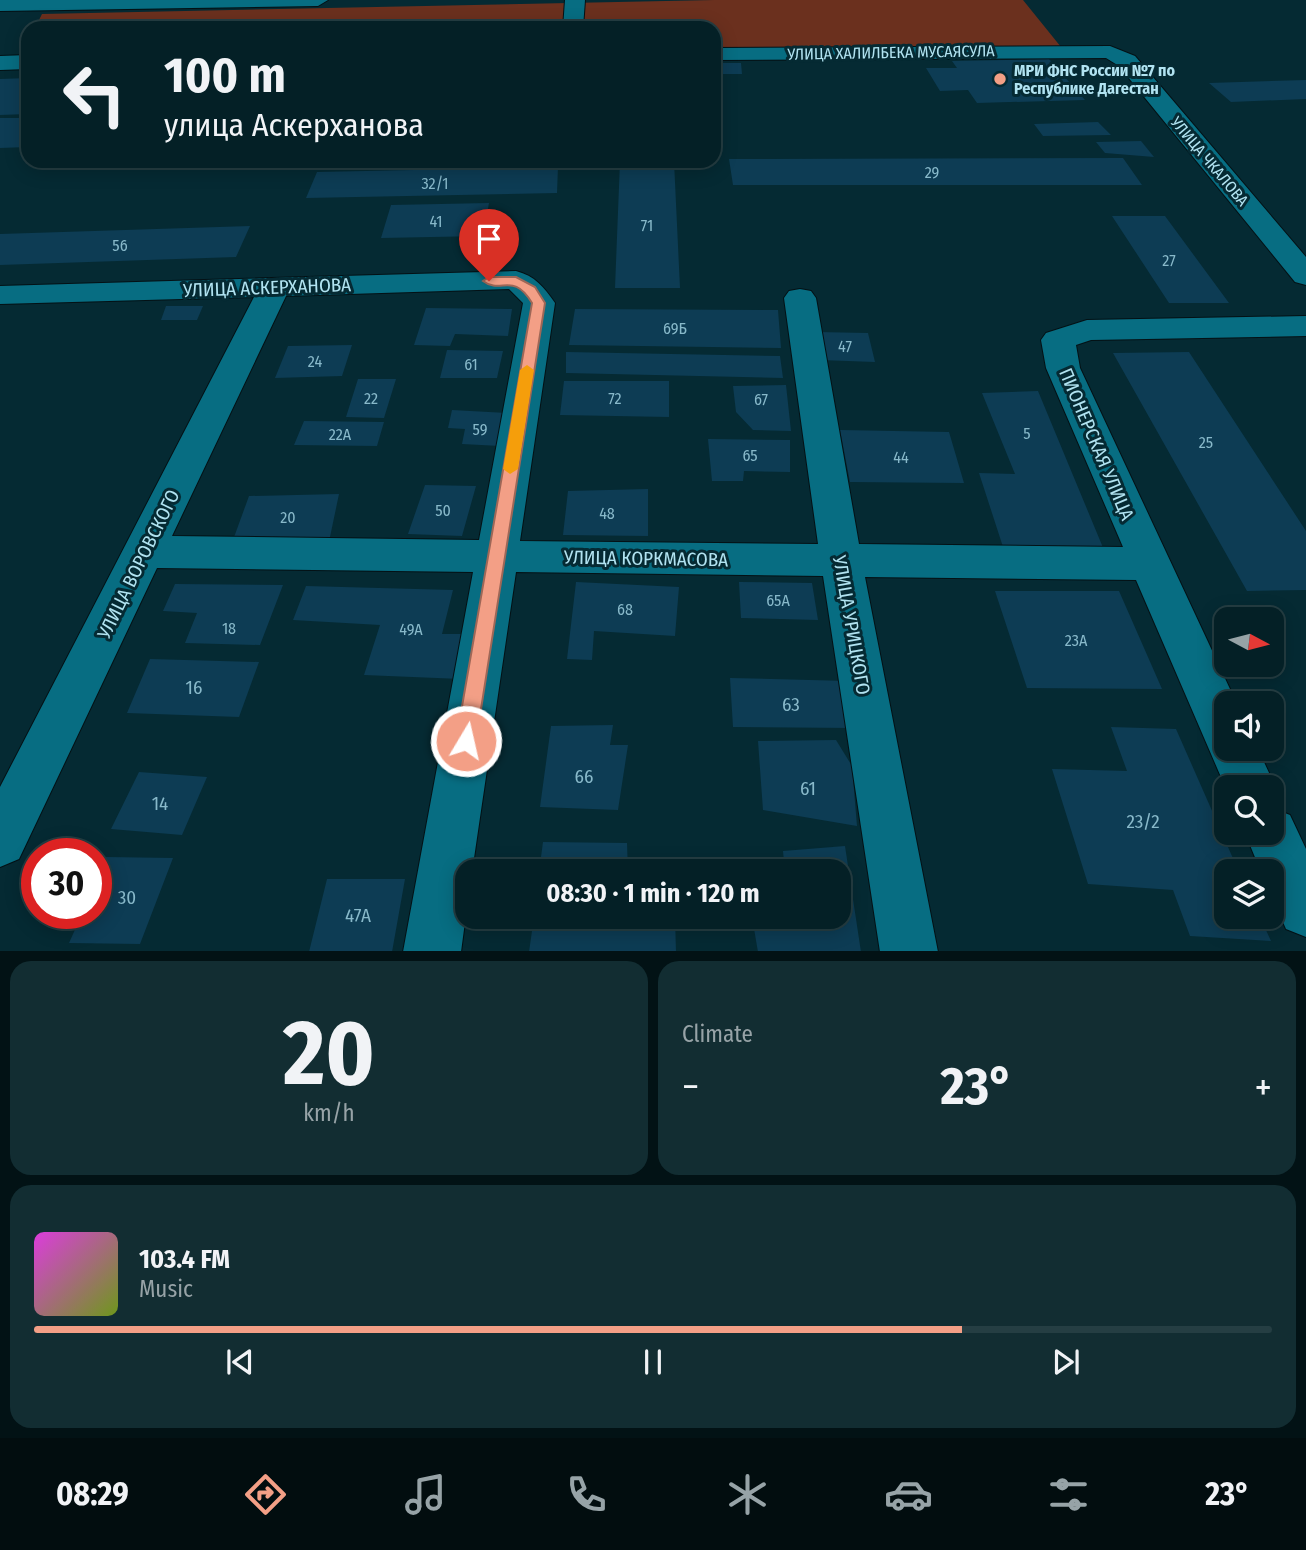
<!DOCTYPE html>
<html lang="en">
<head>
<meta charset="utf-8">
<style>
  :root { --surface:#042026; --page:#122d32; --text:#f1f3f6; --muted:#97a3a7; --line:#253e43; --accent:#f39f86 }
  body { margin:0; font-family:"Fira Sans Condensed",sans-serif; background:var(--page); color:var(--text); height:100vh; display:flex; flex-direction:column; font-size:26px; white-space:nowrap }
  * { box-sizing:border-box; margin:0 }
  p { font-size:23px; color:var(--muted) }
  .icon { flex:none; width:38px; height:38px; fill:none; stroke:currentColor; stroke-width:2; stroke-linecap:round; stroke-linejoin:round }
  .map { position:relative; height:951px; overflow:hidden }
  .panel { display:flex; flex-direction:column; gap:10px; padding:10px; background:#021215; flex:1 }
  .panel>* { flex:none }
  .hud { position:absolute; left:21px; top:21px; width:700px; height:147px; border-radius:21px; box-shadow:0 4px 18px #0003,0 0 0 2px var(--line); background:#042026; color:var(--text); overflow:hidden }
  .needle { width:46px; rotate:97deg }
  .controls { position:absolute; left:1214px; top:607px; display:grid; gap:14px }
  .controls a { display:grid; place-items:center; width:70px; height:70px; border-radius:14px; background:var(--surface); box-shadow:0 4px 18px #0003,0 0 0 2px var(--line); font-size:35px }
  .speed { position:absolute; left:21px; top:838px; display:flex; gap:14px; font-size:35px; font-weight:700; text-align:center }
  .speed>* { display:grid; place-content:center; width:91px; height:91px; border-radius:50%; background:var(--surface); box-shadow:0 4px 18px #0003,0 0 0 2px var(--line); line-height:1 }
  .speed .limit { border:10px solid #d22; background:#fff; color:#111 }
  .pin { position:absolute; display:grid; place-items:center; width:60px; height:60px; color:#fff; margin:-72px -30px; border-radius:50% 50% 50% 0; rotate:-45deg; box-shadow:0 0 7px #0007 }
  .pin .icon { rotate:45deg }
  .me { position:absolute; width:77px; margin:-38px; rotate:9deg; stroke-linejoin:round; filter:drop-shadow(0 0 5px #0008) }
  .turn { display:flex; align-items:center; gap:24px; height:147px; padding:0 28px; font-size:32px }
  .turn .icon { width:91px; height:91px; stroke-width:2.5 }
  .turn b { display:block; font-size:49px; line-height:60px }
  .big { font-size:52px; font-weight:700; line-height:1.1 }
  .panel .widget { flex:1; display:flex; flex-direction:column; justify-content:center; gap:10px; min-width:0; padding:0 24px; border-radius:21px; background:var(--page) }
  .panel .dial { align-items:center; gap:0 }
  .dial b { font-size:91px; line-height:1 }
  .song { display:flex; align-items:center; gap:21px }
  .cover { width:84px; height:84px; border-radius:10px; background:linear-gradient(135deg,hsl(300 70% 55%),hsl(80 70% 35%)) }
  .played { height:7px; border-radius:4px; background:linear-gradient(90deg,var(--accent) 75%,var(--line) 75%) }
  .keys { display:flex; justify-content:space-around; direction:ltr }
  .heat { display:flex; justify-content:space-between; align-items:center; font-size:38px; direction:ltr }
  .panel .tiles { flex:1; display:grid; gap:10px; grid-template-columns:1fr 1fr }
  .widget:last-child { grid-column:span 2 }
  .trip { position:absolute; left:455px; top:859px; width:396px; height:70px; border-radius:21px; background:var(--surface); box-shadow:0 4px 18px #0003,0 0 0 2px var(--line); font-weight:700; line-height:70px; text-align:center }
  .dock { display:flex; height:112px; justify-content:space-around; align-items:center; background:#020d0f; color:var(--muted) }
  .dock .icon { width:49px; height:49px }
  .dock .on { color:var(--accent) }
  .dock b { font-size:32px; color:var(--text) }
  .map>svg:first-child { display:block }
  .green { fill:#6b301e }
  .building { fill:#0d3c54 }
  .lines { fill:none; stroke-linecap:round; stroke-linejoin:round }
  .street-casing { stroke:#041115; stroke-width:2 }
  .street { fill:#076d82; fill-rule:evenodd }
  .route { fill:#f39f86; stroke:#9e6757; stroke-width:2 }
  .slow { fill:#f59e0b }
  .poi-dot { fill:#f39f86; stroke:#052a33; stroke-width:2.5 }
  .labels { text-anchor:middle; stroke-width:6; stroke-linejoin:round; paint-order:stroke }
  .far-street-label { font-size:16px; fill:#b1e3f1; stroke:#052a33 }
  .far-poi-label { font-size:16px; font-weight:bold; fill:#b1e3f1; stroke:#052a33; text-anchor:start }
  .number-label { font-size:16px; fill:#88b9ca }
  .street-label { font-size:19px; fill:#b1e3f1; stroke:#052a33 }
  .near-number-label { font-size:19px; fill:#88b9ca }
</style>
</head>
<body>
<div class="map">
<svg width="1306" height="952" viewBox="0 0 1306 952">
  <rect width="100%" height="100%" fill="#052a33"/>
  <path class="green" d="M714 0H1023L1061 47 714 50V28H35L42 14Z"/>
  <path class="building" d="M1049 59 1085 100 977 103 968 90 940 91 926 68H957L952 61Z
    M714 63H741L742 74H714Z
    M28 78V114L0 115V79Z
    M1306 80V99L1231 102 1209 83Z
    M0 118H28V147L0 148Z
    M1098 122 1111 135 1043 136 1034 124Z
    M1141 141 1154 157 1105 153 1096 142Z
    M1123 158 1142 185H733L729 159Z
    M620 161H674L680 288H615Z
    M558 167 557 193 306 198 317 172Z
    M489 203 483 236 381 238 391 205Z
    M1112 216H1165L1229 303H1169Z
    M250 226 236 257 0 265V234Z
    M166 306H203L197 320H161Z
    M426 308 512 309 508 336 455 334 450 346 414 345Z
    M575 309 778 310 781 348 569 345Z
    M816 332 868 333 875 362 820 360Z
    M352 345 342 376 275 378 288 346Z
    M447 350 503 351 497 378H440Z
    M566 352 780 356 783 378 566 373Z
    M1189 352 1306 531V590L1247 591 1113 353Z
    M358 379H396L384 418 346 417Z
    M564 381H669V417L560 415Z
    M786 385 791 431 753 430 736 412 733 386Z
    M1038 391 1104 550H1004L979 473 1015 474 982 393Z
    M452 410 507 413 500 446 462 444 465 429 448 428Z
    M304 421 384 422 377 446 294 445Z
    M840 430 949 432 964 483 850 482Z
    M708 439 790 440V472L744 471 743 481H712Z
    M425 485 476 486 462 536 408 534Z
    M648 489V536L563 535 568 491Z
    M339 494 330 537 233 540 249 496Z
    M576 582 679 587 675 636 594 631 592 660 567 659Z
    M739 582 812 583 818 620 741 618Z
    M175 584 283 585 260 645 185 643 197 613 163 611Z
    M306 586 453 590 442 634H472L461 679 364 675 380 625 293 620Z
    M995 591H1119L1162 689 1027 688Z
    M150 659 259 662 239 717 127 713Z
    M730 678 848 681 854 728 733 727Z
    M613 725 610 745H628L618 810 540 807 551 726Z
    M1111 727 1176 729 1239 872H1227V917H1260L1271 941 1190 936 1173 890 1088 884 1052 769 1127 771Z
    M836 740 852 766 857 826 763 810 758 741Z
    M139 772 207 777 182 835 111 829Z
    M543 842 627 843 628 872H539Z
    M845 846 861 952H758L752 917H838V872H785L783 851Z
    M106 857 173 858 140 944 69 943 82 914H96V880Z
    M327 879H405L392 952H309Z
    M534 917H675L676 952H529Z"/>
  <g class="lines">
    <defs>
      <path id="street" d="M0 0H328L318 6 0 11Z
        M565 0H585L583 28H563Z
        M1110 46 1135 56 1306 257V285L1295 282 1119 66 1106 58 714 60V48Z
        M28 55V69L0 70V56Z
        M516 271C535 276 544 287 555 303L520 541 818 544 784 298 789 291 800 289 811 291 816 298 859 544 1123 547 1046 368 1041 340 1046 333 1087 320 1306 316V336L1091 340 1076 345 1080 368 1237 704H1227V749H1258L1276 788 1272 798V788H1227V791L1136 580 865 577 938 952H880L823 576 516 572 472 872H467V907L461 952H403L473 572 157 568 19 859 0 867V787L254 297 0 304V286ZM509 289 523 303 479 540 172 536 286 296Z
        M1272 808 1290 815 1306 849V937L1286 929 1272 897V872H1261L1245 833H1272Z"/>
    </defs>
    <use href="#street" class="street-casing"/>
    <use href="#street" class="street"/>
  </g>
  <path class="route" d="M516 277 535 287 545 303 476 741 473 747 466 750 458 747 456 741 532 303C513 271 501 295 483 281L489 277Z"/>
  <path class="slow" d="M527 365 534 370 518 469 510 474 503 469 520 370Z"/>
  <circle class="poi-dot" cx="1000" cy="79" r="7"/>
  <g class="labels">
    <g class="far-street-label">
      <text transform="translate(891 52) rotate(-1)" y="6">УЛИЦА ХАЛИЛБЕКА МУСАЯСУЛА</text>
      <text transform="translate(1210 161) rotate(50)" y="6">УЛИЦА ЧКАЛОВА</text>
    </g>
    <g class="far-poi-label">
      <text x="1014" y="76">МРИ ФНС России №7 по<tspan x="1014" dy="18">Республике Дагестан</tspan></text>
    </g>
    <g class="number-label">
      <text x="932" y="178">29</text>
      <text x="435" y="189">32/1</text>
      <text x="436" y="227">41</text>
      <text x="647" y="231">71</text>
      <text x="120" y="251">56</text>
      <text x="1169" y="266">27</text>
      <text x="675" y="334">69Б</text>
      <text x="845" y="352">47</text>
      <text x="315" y="367">24</text>
      <text x="471" y="370">61</text>
      <text x="371" y="404">22</text>
      <text x="615" y="404">72</text>
      <text x="761" y="405">67</text>
      <text x="480" y="435">59</text>
      <text x="1027" y="439">5</text>
      <text x="340" y="440">22А</text>
      <text x="1206" y="448">25</text>
      <text x="750" y="461">65</text>
      <text x="901" y="463">44</text>
      <text x="443" y="516">50</text>
      <text x="607" y="519">48</text>
      <text x="288" y="523">20</text>
      <text x="778" y="606">65А</text>
      <text x="625" y="615">68</text>
      <text x="229" y="634">18</text>
      <text x="411" y="635">49А</text>
      <text x="1076" y="646">23А</text>
    </g>
    <g class="street-label">
      <text transform="translate(267 287) rotate(-2)" y="7">УЛИЦА АСКЕРХАНОВА</text>
      <text transform="translate(1097 444) rotate(67)" y="7">ПИОНЕРСКАЯ УЛИЦА</text>
      <text transform="translate(646 558) rotate(1)" y="7">УЛИЦА КОРКМАСОВА</text>
      <text transform="translate(138 564) rotate(-64)" y="7">УЛИЦА ВОРОВСКОГО</text>
      <text transform="translate(852 625) rotate(80)" y="7">УЛИЦА УРИЦКОГО</text>
    </g>
    <g class="near-number-label">
      <text x="194" y="694">16</text>
      <text x="791" y="711">63</text>
      <text x="584" y="783">66</text>
      <text x="808" y="795">61</text>
      <text x="160" y="810">14</text>
      <text x="1143" y="828">23/2</text>
      <text x="127" y="904">30</text>
      <text x="358" y="922">47А</text>
    </g>
  </g>
</svg>
<div class="controls">
<a><svg class="needle" viewBox="-14 -14 28 28"><path d="M0-13l5 13h-10z" fill="#e53935"/><path d="M0 13l5-13h-10z" fill="#97a3a7"/></svg></a>
<a><svg class="icon" aria-label="sound" viewBox="0 0 24 24"><path d="M4 9h4l5-4v14l-5-4H4zM17 9q2 3 0 6"/></svg></a>
<a><svg class="icon" aria-label="search" viewBox="0 0 24 24"><circle cx="10" cy="10" r="6"/><path d="M15 15l6 6"/></svg></a>
<a><svg class="icon" aria-label="layers" viewBox="0 0 24 24"><path d="M12 4l9 5-9 5-9-5zM3 14l9 5 9-5"/></svg></a>
</div>
<div class="speed"><div class="limit">30</div></div>
<div class="pin" style="left:489px;top:281px;background:#d93025"><svg class="icon" aria-label="arrive" viewBox="0 0 24 24"><path d="M6 21V4h12l-3 4 3 4H6"/></svg></div>
<svg class="me" style="left:466px;top:741px" viewBox="-20 -20 40 40"><circle r="17" fill="#f39f86" stroke="#fff" stroke-width="3"/><path d="M0-11L8 9 0 5-8 9z" fill="#fff"/></svg>
<div class="trip">08:30 · 1 min · 120 m</div>
<div class="hud">
<div class="turn"><svg class="icon" aria-label="left" viewBox="0 0 24 24"><path d="M17 20v-9H6M10 6l-5 5 5 5"/></svg><div><b>100 m</b>улица Аскерханова</div></div>
</div>
</div>
<section class="panel">
<div class="tiles">
<div class="widget dial"><b>20</b><p>km/h</p></div>
<div class="widget"><p>Climate</p>
<div class="heat"><a>−</a><b class="big">23°</b><a>+</a></div>
</div>
<div class="widget">
<div class="song"><i class="cover"></i><div><b>103.4 FM</b><p>Music</p></div></div>
<div class="played"></div>
<div class="keys"><svg class="icon" aria-label="previous" viewBox="0 0 24 24"><path d="M18 5L8 12l10 7zM5 5v14"/></svg><svg class="icon" aria-label="pause" viewBox="0 0 24 24"><path d="M8 5v14M16 5v14"/></svg><svg class="icon" aria-label="next" viewBox="0 0 24 24"><path d="M6 5l10 7-10 7zM19 5v14"/></svg></div>
</div>
</div>
</section>
<nav class="dock">
<b>08:29</b>
<svg class="icon on" aria-label="directions" viewBox="0 0 24 24"><path d="M12 3l9 9-9 9-9-9zM9 14v-3h6M13 9l2 2-2 2"/></svg>
<svg class="icon" aria-label="music" viewBox="0 0 24 24"><path d="M9 18V5l10-2v13"/><circle cx="6" cy="18" r="3"/><circle cx="16" cy="16" r="3"/></svg>
<svg class="icon" aria-label="phone" viewBox="0 0 24 24"><path d="M5 4h4l2 5-3 2q2 4 5 5l2-3 5 2v4C11 20 4 13 5 4z"/></svg>
<svg class="icon" aria-label="climate" viewBox="0 0 24 24"><path d="M12 3v18M4 7l16 10M4 17L20 7"/></svg>
<svg class="icon" aria-label="car" viewBox="0 0 24 24"><path d="M5 17H2v-5l4-1 3-4h7l3 4 3 1v5h-3M9 17h6M6 11h13"/><circle cx="7" cy="17" r="2"/><circle cx="17" cy="17" r="2"/></svg>
<svg class="icon" aria-label="filters" viewBox="0 0 24 24"><path d="M4 7h16M4 17h16"/><circle cx="9" cy="7" r="2"/><circle cx="15" cy="17" r="2"/></svg>
<b>23°</b>
</nav>
</body>
</html>
